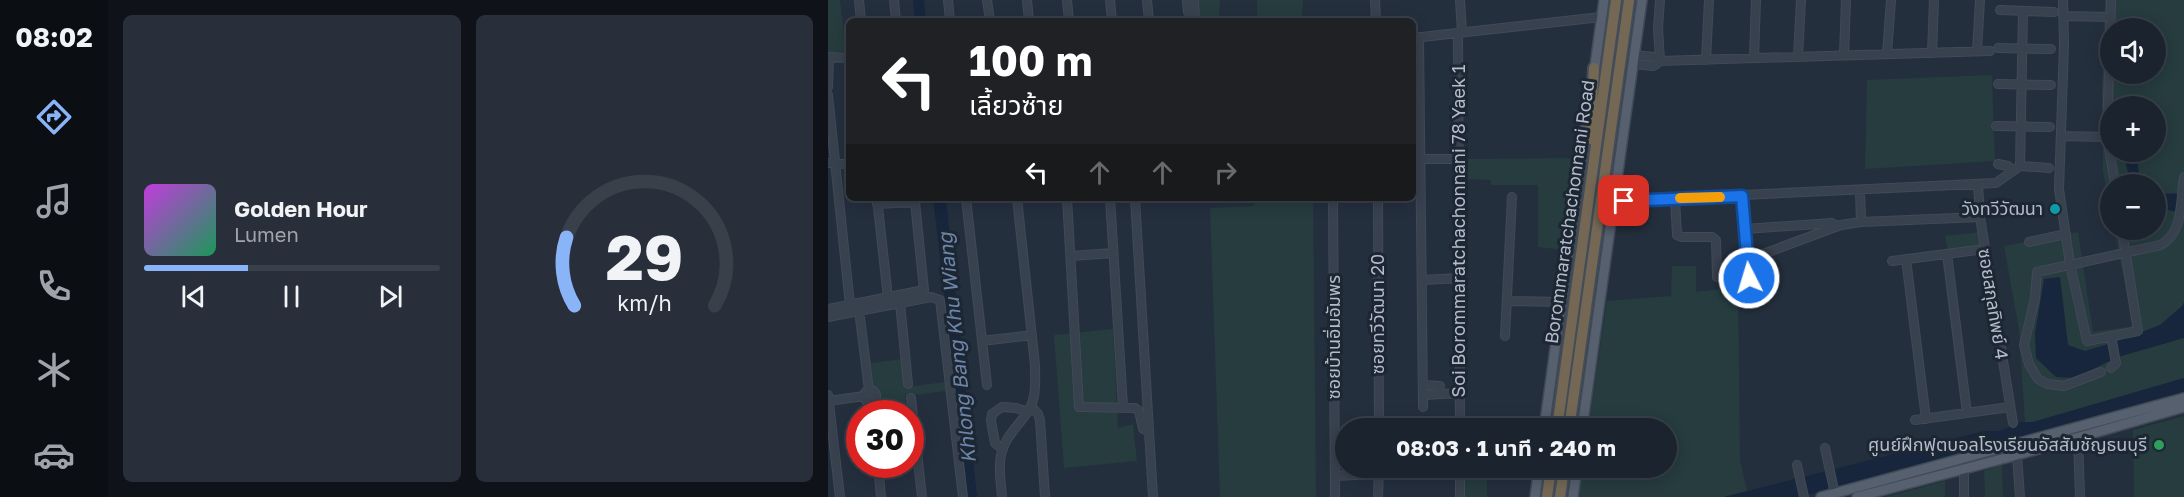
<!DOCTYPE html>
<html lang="th">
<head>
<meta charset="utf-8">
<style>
  :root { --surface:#1b232e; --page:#282f3a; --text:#f1f3f6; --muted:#a0a4aa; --line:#39404a; --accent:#8ab4f8 }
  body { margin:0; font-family:"Golos Text","Noto Sans Thai",sans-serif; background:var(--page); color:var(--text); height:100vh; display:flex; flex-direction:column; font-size:22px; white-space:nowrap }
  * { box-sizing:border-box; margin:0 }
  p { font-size:20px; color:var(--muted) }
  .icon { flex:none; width:33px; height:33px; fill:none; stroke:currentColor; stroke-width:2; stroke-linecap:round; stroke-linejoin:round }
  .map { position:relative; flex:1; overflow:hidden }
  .drawer { display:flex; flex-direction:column; gap:15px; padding:15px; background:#0f1319; width:720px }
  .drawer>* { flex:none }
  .top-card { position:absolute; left:18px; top:18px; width:570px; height:183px; border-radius:9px; box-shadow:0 3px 15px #0003,0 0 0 2px var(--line); background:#202124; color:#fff; overflow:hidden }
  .fabs { position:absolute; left:1272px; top:18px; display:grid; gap:12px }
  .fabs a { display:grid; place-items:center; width:66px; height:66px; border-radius:50%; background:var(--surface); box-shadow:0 3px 15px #0003,0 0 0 2px var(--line); font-size:30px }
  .speed { position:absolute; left:18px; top:400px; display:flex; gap:12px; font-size:30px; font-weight:700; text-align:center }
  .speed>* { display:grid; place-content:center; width:78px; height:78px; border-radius:50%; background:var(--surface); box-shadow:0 3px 15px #0003,0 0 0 2px var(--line); line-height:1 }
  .speed .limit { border:9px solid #d22; background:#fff; color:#111 }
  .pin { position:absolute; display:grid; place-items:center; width:51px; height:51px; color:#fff; margin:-26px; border-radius:12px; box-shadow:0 3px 9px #0006 }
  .me { position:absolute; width:66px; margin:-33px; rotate:355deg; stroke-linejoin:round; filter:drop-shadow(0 0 4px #0008) }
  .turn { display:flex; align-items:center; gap:21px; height:126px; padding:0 24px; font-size:27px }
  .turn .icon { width:78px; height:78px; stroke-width:2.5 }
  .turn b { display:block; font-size:42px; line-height:51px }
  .lanes { display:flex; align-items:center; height:57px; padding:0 24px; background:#0003; justify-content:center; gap:30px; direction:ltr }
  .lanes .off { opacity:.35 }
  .drawer .tile { flex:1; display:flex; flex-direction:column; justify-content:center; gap:9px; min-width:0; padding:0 21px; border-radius:9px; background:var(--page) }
  .drawer .dial { align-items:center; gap:0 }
  .dial svg { height:156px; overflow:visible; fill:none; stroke:var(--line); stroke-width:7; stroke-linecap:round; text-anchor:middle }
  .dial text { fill:var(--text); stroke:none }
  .song { display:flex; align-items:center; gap:18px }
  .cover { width:72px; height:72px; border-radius:9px; background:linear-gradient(135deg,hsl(290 70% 55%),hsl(150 70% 35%)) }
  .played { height:6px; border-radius:3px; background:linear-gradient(90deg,var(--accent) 35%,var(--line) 35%) }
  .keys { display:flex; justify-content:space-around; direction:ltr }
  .drawer .tiles { flex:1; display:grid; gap:15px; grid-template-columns:repeat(2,1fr) }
  .trip { position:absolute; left:507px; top:418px; width:342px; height:60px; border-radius:30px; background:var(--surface); box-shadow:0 3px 15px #0003,0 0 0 2px var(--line); font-weight:700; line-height:60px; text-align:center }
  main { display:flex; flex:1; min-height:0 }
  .tab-bar { display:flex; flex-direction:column; width:108px; justify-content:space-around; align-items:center; background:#0b0e12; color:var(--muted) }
  .tab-bar .icon { width:42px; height:42px }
  .tab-bar .selected { color:var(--accent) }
  .tab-bar b { font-size:27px; color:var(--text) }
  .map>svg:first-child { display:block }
  .green { fill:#263c3f; fill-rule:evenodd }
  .water { fill:#17263c }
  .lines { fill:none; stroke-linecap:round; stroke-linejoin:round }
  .minor-casing { stroke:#414a57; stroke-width:10 }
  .major-casing { stroke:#414a57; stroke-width:12 }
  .highway-casing { stroke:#434c59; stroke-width:14 }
  .minor { stroke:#38414e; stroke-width:8 }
  .major { stroke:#56606e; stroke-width:9 }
  .highway { stroke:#746855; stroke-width:10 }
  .route-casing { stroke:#114b97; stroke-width:15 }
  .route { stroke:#1a73e8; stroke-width:10 }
  .slow { stroke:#f59e0b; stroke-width:10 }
  .culture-dot { fill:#0f9aa8; stroke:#1d2633; stroke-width:2 }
  .leisure-dot { fill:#2e9e5b; stroke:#1d2633; stroke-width:2 }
  .labels { text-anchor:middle; stroke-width:6; stroke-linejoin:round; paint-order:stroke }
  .poi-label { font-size:18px; fill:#b4bcc9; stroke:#1d2633; text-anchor:end }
  .street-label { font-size:18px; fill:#b4bcc9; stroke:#1d2633 }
  .water-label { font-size:20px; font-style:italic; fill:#6d86a8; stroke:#1d2633 }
</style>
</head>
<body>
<main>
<nav class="tab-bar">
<b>08:02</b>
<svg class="icon selected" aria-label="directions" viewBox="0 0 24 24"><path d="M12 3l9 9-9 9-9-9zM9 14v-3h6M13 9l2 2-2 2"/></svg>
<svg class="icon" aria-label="music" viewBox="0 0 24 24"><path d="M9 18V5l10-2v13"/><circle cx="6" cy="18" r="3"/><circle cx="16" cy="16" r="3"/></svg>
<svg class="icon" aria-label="phone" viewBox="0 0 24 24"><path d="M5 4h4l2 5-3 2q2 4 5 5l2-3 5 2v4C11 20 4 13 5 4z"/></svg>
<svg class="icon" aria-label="climate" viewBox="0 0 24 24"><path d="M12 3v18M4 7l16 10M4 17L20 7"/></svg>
<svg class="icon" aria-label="car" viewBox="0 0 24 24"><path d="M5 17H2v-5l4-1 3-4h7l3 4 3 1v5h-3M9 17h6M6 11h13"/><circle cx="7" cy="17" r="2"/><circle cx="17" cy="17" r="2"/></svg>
</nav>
<section class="drawer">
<div class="tiles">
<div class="tile">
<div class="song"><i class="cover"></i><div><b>Golden Hour</b><p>Lumen</p></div></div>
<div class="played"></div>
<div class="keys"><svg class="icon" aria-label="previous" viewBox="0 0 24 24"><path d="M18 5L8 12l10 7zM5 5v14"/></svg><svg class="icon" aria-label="pause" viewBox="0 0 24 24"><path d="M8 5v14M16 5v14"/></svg><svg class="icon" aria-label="next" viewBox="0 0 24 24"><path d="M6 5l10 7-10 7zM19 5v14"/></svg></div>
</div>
<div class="tile dial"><svg viewBox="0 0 100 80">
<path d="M14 69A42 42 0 1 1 86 69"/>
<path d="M14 69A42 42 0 0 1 10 34" stroke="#8ab4f8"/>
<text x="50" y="56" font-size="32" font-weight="700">29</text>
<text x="50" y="72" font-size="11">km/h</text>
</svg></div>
</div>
</section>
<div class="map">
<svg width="1356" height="497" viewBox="0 0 1356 497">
  <rect width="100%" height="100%" fill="#242f3e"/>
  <path class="green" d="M0 0H12L18 52 0 53Z
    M370 0H392L391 21H371Z
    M429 0H475L474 17 429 20Z
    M791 0H797L737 429H732Z
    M1277 0H1356V378L1205 422H1197L1191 330 1176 246 1250 232 1265 332 1305 326 1286 230H1328V184H1282V209L1275 172 1274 96ZM1282 28H1328V74H1282ZM1282 106H1328V152H1282Z
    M1164 75 1167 161 1037 169 1039 80Z
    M746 158 734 250 710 247V185H663V180L635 179 636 159Z
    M426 198H485L488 497H392L382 208 426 206Z
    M1153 232 1155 247 1120 251 1117 236Z
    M844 266H868V292L910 287 912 460 919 491 896 497H750L754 468H838V429H760L779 301 843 296Z
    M285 329 290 428 305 424 309 461 236 468 226 335Z
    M74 359 77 387 118 382 119 391 77 396 79 414H48L46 403 52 392 44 384 43 363Z
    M1356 416V497H1306L1305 430Z
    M1174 465 1175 497H1157L1156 471Z
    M637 468H659V497H637Z
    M1117 481V497H1058Z"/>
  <path class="water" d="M85 0H96L98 21H87Z
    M1295 152H1308L1311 174 1319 184H1303Z
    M1356 193V213L1328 208V194Z
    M105 198H118L149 497H140Z
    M1232 277 1240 345 1257 351 1287 342 1332 325 1354 306 1356 302V338L1290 357 1247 378 1228 377 1208 358 1207 334 1216 279Z
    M1356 378V395L1097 465 972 497H896L1156 431H1171L1193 422H1205Z"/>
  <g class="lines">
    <defs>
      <path id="minor" d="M31 0 33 21
        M66 0 68 21
        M120 0 122 21
        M159 0 162 21
        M199 0 201 21
        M239 0 241 21
        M282 0 284 21
        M319 0 321 21
        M359 0 360 12
        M366 0 367 21
        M547 0 548 21
        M632 0 634 33
        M832 0 830 28 832 61 1162 51
        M1235 0 1236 44 1231 189 1242 264 1259 341 1310 331 1294 230
        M1283 0 1279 137 1287 184
        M1172 10 1226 12
        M1235 16 1283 17
        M630 33 632 429
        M591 37 595 407
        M585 38 773 17
        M1170 48 1223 49
        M1149 51 1152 0
        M1104 53 1106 0
        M1059 54 1063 0
        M1016 55 1018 0
        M0 57 21 58
        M970 57 973 0
        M926 58 928 0
        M878 60 881 0
        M805 64 826 66 832 61 826 57 806 55
        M1170 84 1223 85
        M0 87 1 57
        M0 95 22 305
        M1168 126 1222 127
        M1233 136 1279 137
        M592 159H631
        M0 163 21 164
        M1170 164 1180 166 1185 171
        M1192 166 1221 168
        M1150 184 1152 217 1185 423
        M1032 191 1033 222
        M914 196 921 278
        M49 198 60 298
        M138 198 159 385
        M239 198 251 407 307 408 311 411 315 429 321 431
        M282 198 295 407
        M307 198 325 497
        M505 198 507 497
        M550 198 551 429
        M847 199 849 235 854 237H884L888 240 889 277
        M786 201 1168 183 1192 166 1195 11
        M917 229 1004 223 1009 226
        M1201 242 1238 234
        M1119 254 1139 413
        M243 256 285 253
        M1078 259 1098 419
        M919 260 1013 225 1033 222 1152 217
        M1064 261 1157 249
        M594 280 632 278
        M679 301 734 302
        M72 303 80 384
        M0 309 96 290 87 202 49 204
        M31 310 41 390
        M0 317 103 297 112 300 135 497
        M677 336 684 197
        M1283 336 1288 363 1283 368
        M154 341 204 335
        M1273 372 1236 386 1219 384 1210 379 1201 364 1196 345 1207 298 1209 272 1333 245C1356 232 1352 201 1356 177
        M595 385 612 386
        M36 396a6 6 0 1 1 12 0a6 6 0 1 1-12 0Z
        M0 395 12 497
        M595 395 632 393
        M83 398 94 497
        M0 401 36 396
        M43 401 44 414
        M203 406 210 414 212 420 217 497
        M1087 420 1182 407
        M1250 438 1252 497
        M997 448 1007 494
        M174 449 167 443 163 421 164 414 174 407 188 408 200 412
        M1189 455 1192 497
        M50 465 53 497
        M969 465 976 497
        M1136 469V497
        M507 476 550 474
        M174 497C173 483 170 468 173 455 177 436 190 427 200 411 209 399 207 379 207 365L189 198
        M550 497 551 468
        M632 497V468"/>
      <path id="major" d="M766 73 776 0
        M716 429 758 125
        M754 429 814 0
        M707 497 711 468
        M745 497 749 468
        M993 497 1356 398
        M1029 497 1189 455 1356 407"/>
      <path id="highway" d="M762 139 766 68
        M729 429 788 0
        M741 429 801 0
        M719 497 723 468
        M732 497 736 468"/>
    </defs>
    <use href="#minor" class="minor-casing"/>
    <use href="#major" class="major-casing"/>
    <use href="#highway" class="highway-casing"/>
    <use href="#minor" class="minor"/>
    <use href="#major" class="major"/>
    <use href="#highway" class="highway"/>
  </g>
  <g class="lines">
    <defs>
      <path id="route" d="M796 201 914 196 921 278"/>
    </defs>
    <use href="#route" class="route-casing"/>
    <use href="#route" class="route"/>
    <path class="slow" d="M852 198 892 197"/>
  </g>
  <circle class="culture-dot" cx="1227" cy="209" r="6"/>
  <circle class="leisure-dot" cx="1331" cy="445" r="6"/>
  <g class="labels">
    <g class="poi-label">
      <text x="1215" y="215">วังทวีวัฒนา</text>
      <text x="1319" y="451">ศูนย์ฝึกฟุตบอลโรงเรียนอัสสัมชัญธนบุรี</text>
    </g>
    <g class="street-label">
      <text transform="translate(742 212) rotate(-82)" y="6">Borommaratchachonnani Road</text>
      <text transform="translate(631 231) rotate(-90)" y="6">Soi Borommaratchachonnani 78 Yaek 1</text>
      <text transform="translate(1165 304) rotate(81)" y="6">ซอยสกุลทิพย์ 4</text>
      <text transform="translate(550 314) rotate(-90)" y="6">ซอยทวีวัฒนา 20</text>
      <text transform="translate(506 337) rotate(-90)" y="6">ซอยบ้านอิ่มอัมพร</text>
    </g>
    <g class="water-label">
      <text transform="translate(129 348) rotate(-96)" y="7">Khlong Bang Khu Wiang</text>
    </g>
  </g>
</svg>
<div class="fabs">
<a><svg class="icon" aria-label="sound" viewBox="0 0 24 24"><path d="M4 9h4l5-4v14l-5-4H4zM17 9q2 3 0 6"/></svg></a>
<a>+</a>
<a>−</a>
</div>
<div class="speed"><div class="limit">30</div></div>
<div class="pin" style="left:796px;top:201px;background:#d93025"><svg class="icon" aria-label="arrive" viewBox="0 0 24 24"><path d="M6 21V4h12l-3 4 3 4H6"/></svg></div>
<svg class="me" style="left:921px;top:278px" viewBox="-20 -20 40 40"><circle r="17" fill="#1a73e8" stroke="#fff" stroke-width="3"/><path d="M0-11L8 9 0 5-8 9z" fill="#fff"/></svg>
<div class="trip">08:03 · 1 นาที · 240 m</div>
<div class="top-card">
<div class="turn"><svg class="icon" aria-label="left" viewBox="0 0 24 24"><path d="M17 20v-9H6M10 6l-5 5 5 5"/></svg><div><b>100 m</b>เลี้ยวซ้าย</div></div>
<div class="lanes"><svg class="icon" aria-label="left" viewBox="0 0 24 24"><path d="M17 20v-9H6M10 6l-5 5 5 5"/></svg><svg class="icon off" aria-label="ahead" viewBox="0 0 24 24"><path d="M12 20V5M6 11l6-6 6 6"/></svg><svg class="icon off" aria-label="ahead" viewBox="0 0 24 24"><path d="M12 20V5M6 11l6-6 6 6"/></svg><svg class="icon off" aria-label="right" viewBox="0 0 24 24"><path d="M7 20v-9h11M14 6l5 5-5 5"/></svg></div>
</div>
</div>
</main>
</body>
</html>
